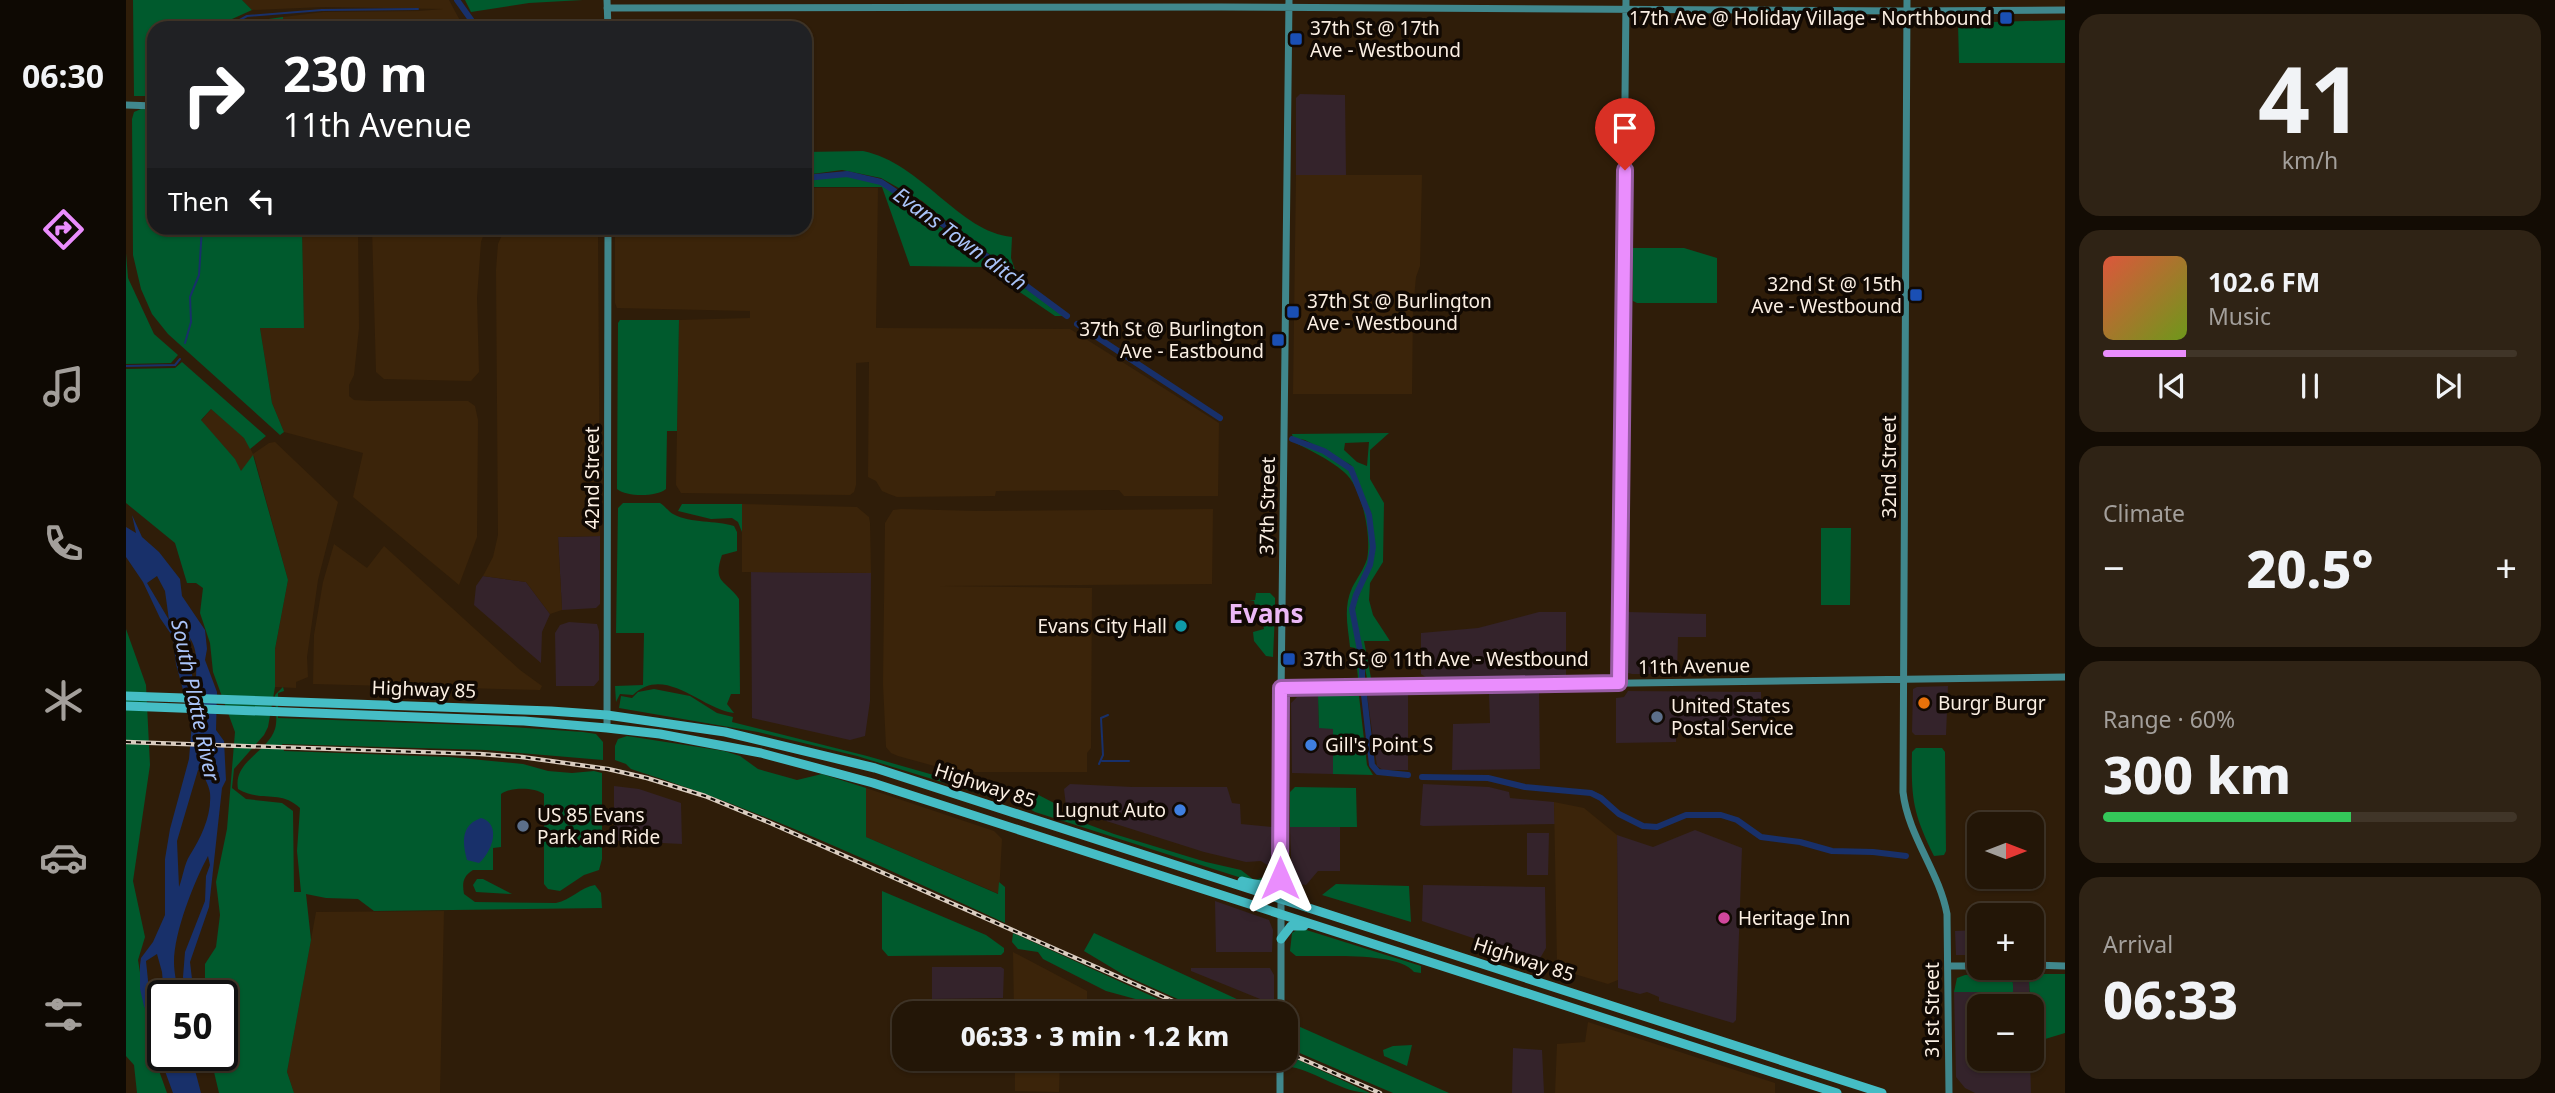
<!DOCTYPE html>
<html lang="en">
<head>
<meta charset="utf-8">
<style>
  :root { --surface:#231607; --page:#2f2315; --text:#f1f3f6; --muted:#a39f9b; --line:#403528; --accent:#ea8dfd }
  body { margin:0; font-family:"Noto Sans",sans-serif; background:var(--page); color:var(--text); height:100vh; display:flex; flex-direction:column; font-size:26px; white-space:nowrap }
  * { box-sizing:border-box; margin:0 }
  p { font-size:23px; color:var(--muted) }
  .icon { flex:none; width:38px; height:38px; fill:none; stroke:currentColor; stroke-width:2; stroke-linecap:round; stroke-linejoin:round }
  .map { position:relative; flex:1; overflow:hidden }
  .side { display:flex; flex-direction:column; gap:14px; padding:14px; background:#130c04; width:490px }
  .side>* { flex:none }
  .top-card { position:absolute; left:21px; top:21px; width:665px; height:214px; border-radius:21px; box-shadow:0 2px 5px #0004,0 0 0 2px var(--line); background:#202124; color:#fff; overflow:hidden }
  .needle { width:46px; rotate:90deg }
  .buttons { position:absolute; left:1841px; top:812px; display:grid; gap:14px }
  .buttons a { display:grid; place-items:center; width:77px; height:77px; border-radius:14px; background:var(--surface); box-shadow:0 2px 5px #0004,0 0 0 2px var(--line); font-size:35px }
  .speed { position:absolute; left:21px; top:980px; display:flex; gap:14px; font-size:35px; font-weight:700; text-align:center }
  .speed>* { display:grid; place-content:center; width:91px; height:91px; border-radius:50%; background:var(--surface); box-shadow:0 2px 5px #0004,0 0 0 2px var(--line); line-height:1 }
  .speed .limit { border:4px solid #111; border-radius:10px; background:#fff; color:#111 }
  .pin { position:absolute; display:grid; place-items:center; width:60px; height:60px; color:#fff; margin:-72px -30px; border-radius:50% 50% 50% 0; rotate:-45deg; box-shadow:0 0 7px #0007 }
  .pin .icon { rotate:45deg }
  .me { position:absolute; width:77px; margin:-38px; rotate:0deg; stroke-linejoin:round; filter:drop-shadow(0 0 5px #0008) }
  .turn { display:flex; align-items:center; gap:24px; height:147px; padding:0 21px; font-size:32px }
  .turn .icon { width:91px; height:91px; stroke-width:2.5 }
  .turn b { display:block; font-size:49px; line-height:60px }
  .then { display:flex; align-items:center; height:66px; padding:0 21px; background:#0003; gap:14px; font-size:26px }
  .big { font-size:52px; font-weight:800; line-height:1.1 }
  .side .tile { flex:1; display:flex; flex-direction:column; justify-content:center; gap:10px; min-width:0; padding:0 24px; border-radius:21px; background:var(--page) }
  .side .dial { align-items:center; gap:0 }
  .dial b { font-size:91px; line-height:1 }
  .song { display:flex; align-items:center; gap:21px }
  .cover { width:84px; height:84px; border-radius:10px; background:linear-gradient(135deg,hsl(10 70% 55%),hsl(80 70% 35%)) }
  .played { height:7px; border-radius:4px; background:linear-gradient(90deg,var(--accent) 20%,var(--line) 20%) }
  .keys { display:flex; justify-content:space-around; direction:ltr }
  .heat { display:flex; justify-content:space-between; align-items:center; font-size:38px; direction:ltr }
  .charge { height:10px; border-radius:5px; background:linear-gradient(90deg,#34c759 60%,var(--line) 0) }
  .trip { position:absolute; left:766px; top:1001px; width:406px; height:70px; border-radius:21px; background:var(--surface); box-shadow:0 2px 5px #0004,0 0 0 2px var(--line); font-weight:800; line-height:70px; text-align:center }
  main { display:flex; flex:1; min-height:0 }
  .dock { display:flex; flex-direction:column; width:126px; justify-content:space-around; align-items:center; background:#0e0903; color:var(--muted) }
  .dock .icon { width:49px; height:49px }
  .dock .active { color:var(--accent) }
  .dock b { font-size:32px; color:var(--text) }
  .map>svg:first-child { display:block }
  .commercial { fill:#34232b }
  .built { fill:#3b240a }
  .green { fill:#005a2d; fill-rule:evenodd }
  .water { fill:#18306a; fill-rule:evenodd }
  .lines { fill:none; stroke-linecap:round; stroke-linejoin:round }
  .stream { stroke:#18306a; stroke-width:2 }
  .canal { stroke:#18306a; stroke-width:6 }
  .secondary { stroke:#40878c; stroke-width:7 }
  .highway { stroke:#45bdc5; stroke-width:9 }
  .rail-casing { stroke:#dacdc0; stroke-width:4.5 }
  .rail { stroke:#110903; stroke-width:2; stroke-dasharray:5; stroke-linecap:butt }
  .route-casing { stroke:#985ca4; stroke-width:18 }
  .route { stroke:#ea8dfd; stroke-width:12 }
  .transit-dot { fill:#1a4fb4; stroke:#110903; stroke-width:2.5 }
  .culture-dot { fill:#0f9aa8; stroke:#110903; stroke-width:2.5 }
  .food-dot { fill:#e8710a; stroke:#110903; stroke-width:2.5 }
  .service-dot { fill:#5c6f8a; stroke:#110903; stroke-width:2.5 }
  .shop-dot { fill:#3f7fe0; stroke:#110903; stroke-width:2.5 }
  .hotel-dot { fill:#d1479c; stroke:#110903; stroke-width:2.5 }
  .labels { text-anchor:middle; stroke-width:7; stroke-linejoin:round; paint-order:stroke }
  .poi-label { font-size:19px; fill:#fbefe3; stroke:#110903; text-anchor:start }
  .street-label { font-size:19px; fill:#fbefe3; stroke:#110903 }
  .water-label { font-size:21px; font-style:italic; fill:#a9c3f8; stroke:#110903 }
  .district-label { font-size:26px; font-weight:bold; fill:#ebb8f6; stroke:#110903 }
</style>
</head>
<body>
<main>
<nav class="dock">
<b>06:30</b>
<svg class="icon active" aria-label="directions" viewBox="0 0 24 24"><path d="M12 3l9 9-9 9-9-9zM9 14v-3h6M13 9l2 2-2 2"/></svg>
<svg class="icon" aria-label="music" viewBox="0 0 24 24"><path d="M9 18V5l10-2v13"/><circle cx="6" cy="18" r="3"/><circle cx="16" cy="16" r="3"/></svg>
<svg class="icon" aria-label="phone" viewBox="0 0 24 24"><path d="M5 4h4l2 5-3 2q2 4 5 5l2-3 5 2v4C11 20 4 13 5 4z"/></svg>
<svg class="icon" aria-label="climate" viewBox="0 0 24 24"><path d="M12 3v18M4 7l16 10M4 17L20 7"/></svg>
<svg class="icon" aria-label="car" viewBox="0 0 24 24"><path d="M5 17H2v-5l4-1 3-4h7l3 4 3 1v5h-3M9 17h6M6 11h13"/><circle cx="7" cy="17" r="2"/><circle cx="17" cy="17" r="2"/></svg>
<svg class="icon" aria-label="filters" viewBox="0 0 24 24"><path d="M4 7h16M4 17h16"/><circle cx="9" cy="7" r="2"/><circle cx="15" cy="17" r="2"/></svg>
</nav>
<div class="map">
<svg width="1939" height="1093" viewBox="0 0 1939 1093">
  <rect width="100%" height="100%" fill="#2f1d09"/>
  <path class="commercial" d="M1174 94 1219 95 1220 175H1170V98Z
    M474 536V604L470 608 436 610 432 537Z
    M625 572 745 573 744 701 739 736 724 740 626 718Z
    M357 576 400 582 424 614 416 632 415 663 348 605 350 586Z
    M1413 612H1440V676L1301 678 1295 674V633L1352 628Z
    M1502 612 1580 614V637H1552L1551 674H1506L1502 673Z
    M443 622 471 624 473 631V680L468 686H430L429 633 434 625Z
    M1822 686 1820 735H1789L1786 732 1787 689 1791 687Z
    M1502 691 1635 692 1636 729 1550 730V742L1490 743V698L1498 697Z
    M1413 692 1414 769 1326 770 1327 724 1364 723 1363 693Z
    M1241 695H1282V770H1257L1251 766Z
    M1192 696 1193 728H1207V774L1166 773 1165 703 1171 697Z
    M944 784 1006 787H1101L1106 803 1114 804 1115 824 1147 827 1146 865H1141L1135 861 1120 862 1078 852 974 819 940 806 938 789Z
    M1297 784 1363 787 1383 792 1384 798 1428 802 1429 824 1297 826 1294 825Z
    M488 786 513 789 555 803 556 844 536 843V840L488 841Z
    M1214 826V871H1192L1180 885 1166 883 1164 827Z
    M1569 830 1616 848 1610 1020 1607 1023 1533 1001V997L1521 992 1514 994 1492 988 1491 835 1527 847Z
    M1401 833H1423L1422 875H1401Z
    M1297 885 1419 887 1420 948 1413 960 1296 921Z
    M1089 901 1143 920 1147 930 1146 952H1090Z
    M1853 930V955H1830L1829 931Z
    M806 967H875L878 969 877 998 806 999Z
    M1065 968H1144L1148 975V1001L1144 1003 1065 971Z
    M1887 980H1903V1006H1853V1059H1904L1905 1093H1849L1839 1088 1830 1077 1828 992H1886Z
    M836 1004 877 1005V1013H836Z
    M1387 1048 1416 1050 1418 1093H1386Z"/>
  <path class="built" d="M116 0H323L338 28H157V17L197 12 293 11 317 9 198 7 126 10Z
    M1170 175H1296L1294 266 1290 277 1287 309 1286 394H1167Z
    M679 188H752L750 328 944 329 1093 423 1092 496H998L993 490 870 491 869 496 771 497 763 494 756 491 750 481 742 477 743 362 730 363V485L728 492 724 495 555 493 550 485 553 320 624 318V311L491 308 489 303V228H679Z
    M176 228H232L233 328 228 375 223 385V396L228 400 245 401H342L349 406 352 420 351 537 333 585 227 497 237 453 158 432 146 403 134 328H178Z
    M246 228H360L355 242 351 298 353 372 345 381 258 379 250 372Z
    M379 228H428L472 235 474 536 432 537 436 610 424 614 400 582 357 576 367 557 372 535 370 270 372 244Z
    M85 409 119 438 127 454 143 443 149 442 212 502 192 580 181 657 182 677 170 682V688L149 687V649L162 580 128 456 115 472 108 458 75 421Z
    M616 504 731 507 743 517 744 523 745 573 616 572Z
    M775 509 852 511 1087 509 1086 584 814 586 966 588 965 748 961 753V772H849L812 767 772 756 765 753 760 747 757 684 759 523 767 510Z
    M208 544 241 568 258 546 394 670 416 686 414 690 187 684 188 635 197 582Z
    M740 788 868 831 876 839 873 894 740 837Z
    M1428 802 1458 808 1491 835 1492 980 1482 984 1435 970 1431 964Z
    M318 911 314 1093H168L161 1072 190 912Z
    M887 952 961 991V1000H942V1013H888Z
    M1462 1022 1649 1083V1093H1429L1431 1044 1459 1042Z
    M889 1059H934L933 1092 889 1091Z"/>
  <path class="green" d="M7 0H116L126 10 95 24V28H28V96H8Z
    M339 0H457L403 3 345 12Z
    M157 17V28H108L120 22Z
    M1939 20V63H1833L1832 23Z
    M15 109 28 110V228H176L178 328H134L146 403 158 432 154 435 42 334 26 314 15 289 7 255 6 119 8 112Z
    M737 151C796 163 833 232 886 237L885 258 890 273 842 239 796 201 755 178 716 170 679 175V152Z
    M720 176 755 184 938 316H929L857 267 784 266 756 187H679V180Z
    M1507 248H1558L1591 258V303H1511L1507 301Z
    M0 253 2 278 28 334 52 355 45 363 0 364Z
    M494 320H553L551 431H541L540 489C530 497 501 497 491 489L492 323Z
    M56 362 140 436 124 449 118 438 85 409 75 420 109 459 115 471 127 455 162 580 149 649V687L142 727 138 735 108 769 106 788 120 799 156 803 167 811 168 892H175L171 851 174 808C154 789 136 803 112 789 107 761 141 753 149 729 152 719 149 705 149 695L157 687 158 691 152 693V718L372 726 457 732 470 734 477 742V760L360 750 156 744 158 751 324 757 397 764 422 771 446 773 468 771 476 773V859L473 870 458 875 434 891 422 889 418 884V794C408 787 384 787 375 794V847L367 848V870H347C337 876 336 883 338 894L349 902 430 903C445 900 455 887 469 885L475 893 476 908 248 911 232 899 200 898 180 894 185 940 161 1072 168 1093H93L84 1055H96V996H79V964L90 947 94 915 90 882 101 829 109 732 87 672 84 643 74 613 77 588 70 583H61L49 543 0 503V369L49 368Z
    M1263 433 1244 450V479L1258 503 1257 562 1244 583 1243 600 1247 615 1264 641H1238L1245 678H1241L1228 616 1230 603 1249 552 1245 513 1225 465 1179 440 1167 438 1166 434ZM1243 442 1241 466 1231 462 1218 450 1219 443Z
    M1166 441 1197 452 1224 470 1244 524 1246 547 1243 564 1228 594 1225 609 1234 662V678H1232L1229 648 1224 647C1222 627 1217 608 1226 588 1231 578 1238 569 1241 559 1246 537 1236 486 1218 472 1203 459 1183 450 1166 441Z
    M497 503H534C539 506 542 511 547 514 566 524 589 520 608 526L611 532V551L596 555C586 584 600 580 613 599L614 694H605L601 704 608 713C575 709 539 664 507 695L494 694 490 702 489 686 517 685 518 633H490L492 508Z
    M556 504H616V532L612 522 606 518 585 519 552 511Z
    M1695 528H1725L1724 605H1695Z
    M1130 593H1144L1149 598V609L1146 610V612L1149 613 1147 657 1140 656 1128 641 1127 632 1138 629 1134 612H1130L1128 601H1123L1129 600Z
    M0 629 20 685 24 765 7 881 19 937 12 960 27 1054 41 1093H11L8 1065 0 1056Z
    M528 689 564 696 591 713 607 717 606 722 741 756 818 778 874 786 880 792 878 796 868 798 731 756 632 732 493 708 495 696 506 698 512 692Z
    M1192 696H1233L1241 765 1247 775 1207 774V729L1193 728Z
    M501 736 598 751 614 756 632 769 671 780 696 774 740 788V837L872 894 873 882 879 887V923C756 867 634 809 505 769L500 764 489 760V746L492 739Z
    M1790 748H1816L1819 752 1820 851 1818 855 1808 856C1787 813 1785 799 1786 752Z
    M1169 787 1230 788 1231 827H1164V792Z
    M901 789 928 803 933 812 942 817 988 834 1080 862 1115 870 1128 880 1139 877 1140 868H1145V873L1139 880 1125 881 909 812 895 804Z
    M351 879H357L386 894 350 892 347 885Z
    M1210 884 1283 886 1285 922 1196 895Z
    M756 891 860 935 878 948V952L875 955 762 956 756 949Z
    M1174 928 1295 966V973L1288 972C1272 951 1196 957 1170 956L1164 951 1166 933Z
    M887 933 1063 1013H1047L1024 1003 980 991 917 959 912 952 892 949 886 942Z
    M968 933 1141 1013H1083L998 975 958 951Z
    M1879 973C1888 977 1887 982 1887 992H1828L1831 978 1839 975Z
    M1905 974H1939V1033L1906 1043 1903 980Z
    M1172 1026 1323 1093H1267L1162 1048 1163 1028Z
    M1286 1045 1281 1066 1258 1056 1257 1050 1267 1046Z
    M1166 1057 1244 1093C1216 1093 1192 1072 1165 1067Z"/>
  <path class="water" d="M6 515 16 537 33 552 54 579 56 596 79 630 81 649 79 660 91 692 90 730 98 741 100 780 96 788 83 907 64 962 68 996H60L57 977 59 952 79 901 80 876 84 865 82 856C68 882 48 932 48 962 48 973 51 985 53 996H38L36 972 31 954 20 961 23 990 37 1027V1055H43L45 1058V1055H65L75 1093H47L32 1052 33 1040 18 1006 14 989V965L15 958 27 942 39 915V859L44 829 63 759 66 723 50 664 47 637 34 618 17 582 0 557V527L10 533ZM31 576 39 591 43 620 21 583ZM64 638C74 654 69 672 70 690L67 692C66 686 67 680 66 674 64 663 58 657 61 645L65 649ZM74 769C77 775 83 785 84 793 86 815 75 838 64 855 58 864 57 877 53 887L51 841 72 770Z
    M355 818C376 824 366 852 353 863L341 860C336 842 335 825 355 818Z"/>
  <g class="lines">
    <path class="stream" d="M99 28 121 16 196 10 292 9
      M59 343 65 322 64 297 73 275 76 228
      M0 366 49 365 54 359
      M976 761H1003
      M973 764 977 755 975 718 982 715"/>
    <path class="canal" d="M331 0 351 28
      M679 178 721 174 755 182 809 218 941 316
      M951 324 1094 418
      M1166 439 1198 451 1225 469 1243 515 1247 547 1244 565 1230 595 1226 609 1236 661V678
      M1238 695 1246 765 1252 772 1282 775
      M1296 777 1362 778 1399 787 1465 793 1475 798 1493 814 1517 826 1531 827 1560 815H1595L1611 820 1635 837 1674 842 1706 851 1747 852 1780 856"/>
    <path class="secondary" d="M481 0 482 28
      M1781 0 1777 792C1782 836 1813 871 1821 914L1823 1093
      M481 8 1095 7 1781 11 1939 10
      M0 105 28 106
      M1493 683 1500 0
      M1155 688 1939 677
      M481 728 482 228
      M1906 965 1939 966
      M1822 966H1853
      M1155 1013V697L1163 0
      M1154 1059V1093"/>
    <path class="highway" d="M0 696 425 711 481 715 599 732 749 768 1756 1093
      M0 706 398 721 481 728 534 734 635 753 747 783 1711 1093
      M1116 881C1141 888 1144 887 1155 864
      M1155 939 1165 926H1178"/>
    <defs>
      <path id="rail" d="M0 742 354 754 396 757 482 769 521 778 579 796 642 822 1074 1013
        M1160 1052 1254 1093"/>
    </defs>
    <use href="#rail" class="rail-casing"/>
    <use href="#rail" class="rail"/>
  </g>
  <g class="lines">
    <defs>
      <path id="route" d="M1154 878 1155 688 1493 683 1499 170"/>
    </defs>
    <use href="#route" class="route-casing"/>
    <use href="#route" class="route"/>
  </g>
  <g class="transit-dot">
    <rect x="1873" y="11" width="14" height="14" rx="3.5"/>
    <rect x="1163" y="32" width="14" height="14" rx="3.5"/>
    <rect x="1783" y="288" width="14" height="14" rx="3.5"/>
    <rect x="1160" y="305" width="14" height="14" rx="3.5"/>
    <rect x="1145" y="333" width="14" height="14" rx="3.5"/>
    <rect x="1156" y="652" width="14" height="14" rx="3.5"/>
  </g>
  <circle class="culture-dot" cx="1055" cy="626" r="7"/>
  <circle class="food-dot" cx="1798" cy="703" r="7"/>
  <g class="service-dot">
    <circle cx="1531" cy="717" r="7"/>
    <circle cx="397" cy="826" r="7"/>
  </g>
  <g class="shop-dot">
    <circle cx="1185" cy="745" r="7"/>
    <circle cx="1054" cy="810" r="7"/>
  </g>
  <circle class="hotel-dot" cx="1598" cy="918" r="7"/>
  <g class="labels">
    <g class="poi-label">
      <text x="1866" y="25" text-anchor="end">17th Ave @ Holiday Village - Northbound</text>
      <text x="1184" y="35">37th St @ 17th<tspan x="1184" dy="22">Ave - Westbound</tspan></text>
      <text x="1776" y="291" text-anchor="end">32nd St @ 15th<tspan x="1776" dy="22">Ave - Westbound</tspan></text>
      <text x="1181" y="308">37th St @ Burlington<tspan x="1181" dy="22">Ave - Westbound</tspan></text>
      <text x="1138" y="336" text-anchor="end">37th St @ Burlington<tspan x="1138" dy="22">Ave - Eastbound</tspan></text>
      <text x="1041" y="633" text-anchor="end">Evans City Hall</text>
      <text x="1177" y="666">37th St @ 11th Ave - Westbound</text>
      <text x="1812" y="710">Burgr Burgr</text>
      <text x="1545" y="713">United States<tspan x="1545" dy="22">Postal Service</tspan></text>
      <text x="1199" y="752">Gill's Point S</text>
      <text x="1040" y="817" text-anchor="end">Lugnut Auto</text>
      <text x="411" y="822">US 85 Evans<tspan x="411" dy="22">Park and Ride</tspan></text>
      <text x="1612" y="925">Heritage Inn</text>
    </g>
    <g class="street-label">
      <text transform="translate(1763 467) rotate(-90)" y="7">32nd Street</text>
      <text transform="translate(466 478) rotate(-90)" y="7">42nd Street</text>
      <text transform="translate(1141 506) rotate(-89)" y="7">37th Street</text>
      <text transform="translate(1568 666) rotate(-1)" y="7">11th Avenue</text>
      <text transform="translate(298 689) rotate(2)" y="7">Highway 85</text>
      <text transform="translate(859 785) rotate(18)" y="7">Highway 85</text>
      <text transform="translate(1398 959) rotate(18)" y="7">Highway 85</text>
      <text transform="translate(1806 1010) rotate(-90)" y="7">31st Street</text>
    </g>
    <g class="water-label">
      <text transform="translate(834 239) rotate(36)" y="7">Evans Town ditch</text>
      <text transform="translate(69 700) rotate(78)" y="7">South Platte River</text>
    </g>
    <g class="district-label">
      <text x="1140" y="623">Evans</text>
    </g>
  </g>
</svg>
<div class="buttons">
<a><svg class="needle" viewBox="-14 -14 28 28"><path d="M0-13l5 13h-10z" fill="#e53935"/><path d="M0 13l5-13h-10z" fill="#a39f9b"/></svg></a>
<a>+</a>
<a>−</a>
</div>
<div class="speed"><div class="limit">50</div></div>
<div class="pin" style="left:1499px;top:170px;background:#d93025"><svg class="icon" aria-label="arrive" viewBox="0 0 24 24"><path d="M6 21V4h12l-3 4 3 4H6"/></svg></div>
<svg class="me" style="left:1154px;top:878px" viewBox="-20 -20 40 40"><path d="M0-17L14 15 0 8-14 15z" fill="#ea8dfd" stroke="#fff" stroke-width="4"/></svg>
<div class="trip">06:33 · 3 min · 1.2 km</div>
<div class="top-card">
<div class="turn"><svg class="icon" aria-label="right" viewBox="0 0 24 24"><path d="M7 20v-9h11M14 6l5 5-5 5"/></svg><div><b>230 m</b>11th Avenue</div></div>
<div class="then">Then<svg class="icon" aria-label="left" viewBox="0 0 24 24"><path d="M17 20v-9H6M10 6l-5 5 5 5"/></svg></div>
</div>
</div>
<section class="side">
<div class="tile dial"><b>41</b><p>km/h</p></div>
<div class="tile">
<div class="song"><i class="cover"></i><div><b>102.6 FM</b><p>Music</p></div></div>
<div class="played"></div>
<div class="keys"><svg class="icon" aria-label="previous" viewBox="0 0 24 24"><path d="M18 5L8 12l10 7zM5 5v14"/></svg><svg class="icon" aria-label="pause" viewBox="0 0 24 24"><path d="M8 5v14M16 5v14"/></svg><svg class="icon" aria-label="next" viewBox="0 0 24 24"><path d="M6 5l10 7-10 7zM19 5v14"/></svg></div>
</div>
<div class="tile"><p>Climate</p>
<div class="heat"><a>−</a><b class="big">20.5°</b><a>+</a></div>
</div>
<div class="tile"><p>Range · 60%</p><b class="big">300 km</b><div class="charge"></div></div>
<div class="tile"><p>Arrival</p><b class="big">06:33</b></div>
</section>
</main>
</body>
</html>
